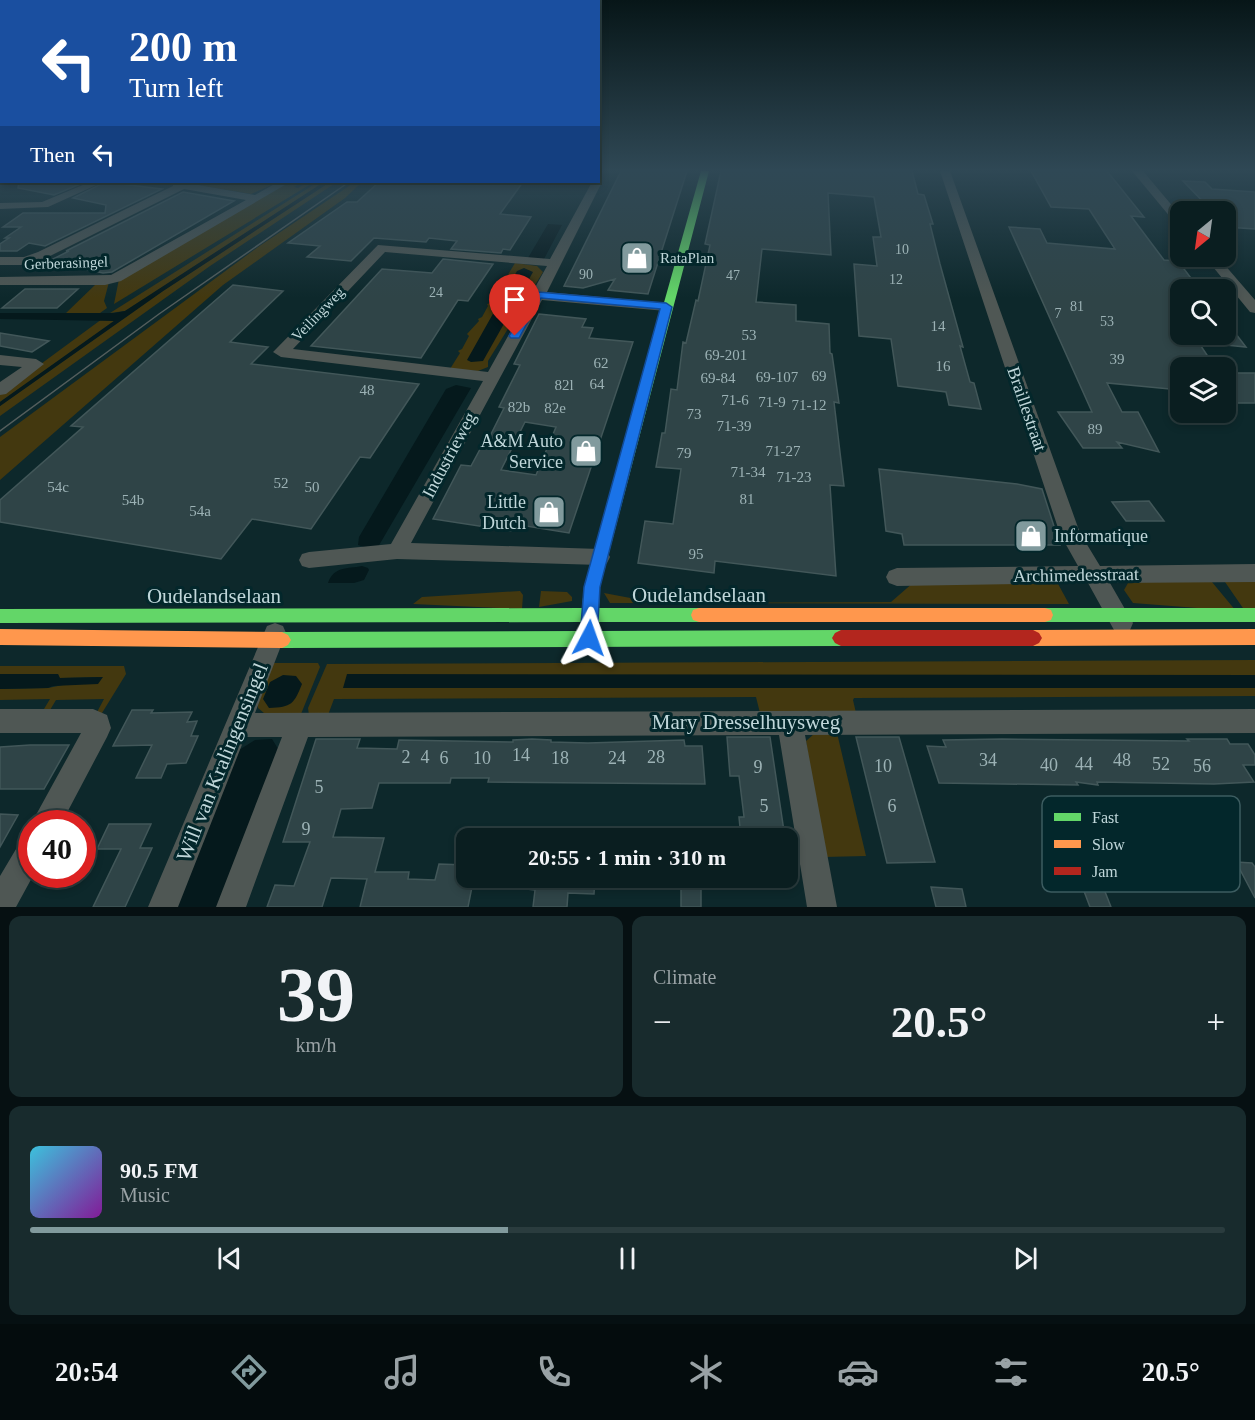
<!DOCTYPE html>
<html lang="en">
<head>
<meta charset="utf-8">
<style>
  :root { --surface:#0a1e20; --page:#182b2d; --text:#f1f3f6; --muted:#99a2a5; --line:#2a3c3e; --accent:#819a9d }
  body { margin:0; font-family:"Times New Roman",serif; background:var(--page); color:var(--text); height:100vh; display:flex; flex-direction:column; font-size:22px; white-space:nowrap }
  * { box-sizing:border-box; margin:0 }
  p { font-size:20px; color:var(--muted) }
  .icon { flex:none; width:33px; height:33px; fill:none; stroke:currentColor; stroke-width:2; stroke-linecap:round; stroke-linejoin:round }
  .map { position:relative; height:907px; overflow:hidden }
  .details { display:flex; flex-direction:column; gap:9px; padding:9px; background:#061012; flex:1 }
  .details>* { flex:none }
  .top-card { position:absolute; left:0px; top:0px; width:600px; height:183px; box-shadow:0 3px 9px #0003,0 0 0 2px var(--line); background:#1a4fa0; color:#fff; overflow:hidden }
  .needle { width:39px; rotate:209deg }
  .fabs { position:absolute; left:1170px; top:201px; display:grid; gap:12px }
  .fabs a { display:grid; place-items:center; width:66px; height:66px; border-radius:12px; background:var(--surface); box-shadow:0 3px 9px #0003,0 0 0 2px var(--line); font-size:30px }
  .speed { position:absolute; left:18px; top:810px; display:flex; gap:12px; font-size:30px; font-weight:700; text-align:center }
  .speed>* { display:grid; place-content:center; width:78px; height:78px; border-radius:50%; background:var(--surface); box-shadow:0 3px 9px #0003,0 0 0 2px var(--line); line-height:1 }
  .speed .limit { border:9px solid #d22; background:#fff; color:#111 }
  .pin { position:absolute; display:grid; place-items:center; width:51px; height:51px; color:#fff; margin:-62px -26px; border-radius:50% 50% 50% 0; rotate:-45deg; box-shadow:0 0 6px #0007 }
  .pin .icon { rotate:45deg }
  .me { position:absolute; width:66px; margin:-33px; rotate:4deg; stroke-linejoin:round; filter:drop-shadow(0 0 4px #0008) }
  .turn { display:flex; align-items:center; gap:21px; height:126px; padding:0 30px; font-size:27px }
  .turn .icon { width:78px; height:78px; stroke-width:2.5 }
  .turn b { display:block; font-size:42px; line-height:51px }
  .then { display:flex; align-items:center; height:57px; padding:0 30px; background:#0003; gap:12px; font-size:22px }
  .big { font-size:45px; font-weight:600; line-height:1.1 }
  .details .widget { flex:1; display:flex; flex-direction:column; justify-content:center; gap:9px; min-width:0; padding:0 21px; border-radius:12px; background:var(--page) }
  .details .dial { align-items:center; gap:0 }
  .dial b { font-size:78px; line-height:1 }
  .song { display:flex; align-items:center; gap:18px }
  .cover { width:72px; height:72px; border-radius:9px; background:linear-gradient(135deg,hsl(190 70% 55%),hsl(290 70% 35%)) }
  .played { height:6px; border-radius:3px; background:linear-gradient(90deg,var(--accent) 40%,var(--line) 40%) }
  .keys { display:flex; justify-content:space-around; direction:ltr }
  .heat { display:flex; justify-content:space-between; align-items:center; font-size:33px; direction:ltr }
  .details .tiles { flex:1; display:grid; gap:9px; grid-template-columns:1fr 1fr }
  .widget:last-child { grid-column:span 2 }
  .trip { position:absolute; left:456px; top:828px; width:342px; height:60px; border-radius:12px; background:var(--surface); box-shadow:0 3px 9px #0003,0 0 0 2px var(--line); font-weight:600; line-height:60px; text-align:center }
  .dock { display:flex; height:96px; justify-content:space-around; align-items:center; background:#040c0d; color:var(--muted) }
  .dock .icon { width:42px; height:42px }
  .dock .selected { color:var(--accent) }
  .dock b { font-size:27px; color:var(--text) }
  .map>svg:first-child { display:block }
  .green { fill:#43380f }
  .water { fill:#05191c }
  .building { fill:#2f4447; stroke:#425759; stroke-width:1.5; fill-rule:evenodd }
  .lines { fill:none; stroke-linecap:round; stroke-linejoin:round }
  .street { fill:#4f5754; fill-rule:evenodd }
  .fast { fill:#63d668; fill-rule:evenodd }
  .slow { fill:#ff974d; fill-rule:evenodd }
  .jam { fill:#b3261e; fill-rule:evenodd }
  .tram { stroke:#545e5d; stroke-width:1.5 }
  .route { fill:#1a73e8; stroke:#114b97; stroke-width:1.5 }
  .labels { text-anchor:middle; stroke-width:6; stroke-linejoin:round; paint-order:stroke }
  .far-number-label { font-size:14px; fill:#9cb2b5 }
  .far-poi-label { font-size:15px; fill:#c0d7da; stroke:#03272b; text-anchor:start }
  .far-street-label { font-size:15px; fill:#c0d7da; stroke:#03272b }
  .number-label { font-size:15px; fill:#9cb2b5 }
  .street-label { font-size:18px; fill:#c0d7da; stroke:#03272b }
  .poi-label { font-size:18px; fill:#c0d7da; stroke:#03272b; text-anchor:end }
  .near-number-label { font-size:18px; fill:#9cb2b5 }
  .near-street-label { font-size:21px; fill:#c0d7da; stroke:#03272b }
  .key { fill:#03272b; stroke:#3c5c60; stroke-width:1.5 }
  .key-label { font-size:16px; fill:#c0d7da }
</style>
</head>
<body>
<div class="map">
<svg width="1255" height="907" viewBox="0 0 1255 907">
  <rect width="100%" height="100%" fill="#0d282b"/>
  <path class="green" d="M205 182H278L251 194 198 185Z
    M289 182H302L294 187 298 188 308 182H314L114 304 119 279Z
    M318 182H324L125 311 110 313Z
    M330 182H337L210 266 0 416V406L163 291Z
    M355 182H362L345 198 223 285 0 480V437L258 247Z
    M515 263 537 266 543 272 488 361V367L478 371 450 369 460 353 458 351 462 349 469 336 467 334 479 321 478 319 482 317 488 306 487 304 491 303 497 292 495 290 505 279 503 277 507 276Z
    M109 282 104 301 107 308 100 313H66L95 285Z
    M102 319 114 321 0 402V394Z
    M1255 581V611H1245L1225 582Z
    M914 582H1057L1069 604 610 603 604 593 657 603 891 602Z
    M1134 582H1212L1236 611 1133 603 1124 590 1128 583Z
    M520 591 523 595 522 609 413 604 422 597Z
    M541 591 567 592 572 597V601L539 607Z
    M1255 660V675L343 688H1255V696L854 698 853 700 856 713H760L756 697 334 699 328 715H309L308 708 327 664Z
    M272 663H318L320 667 301 714 264 713 258 708V697Z
    M0 666H124L126 674 102 713 96 714 104 699 56 700 47 715 41 714 50 699 0 700V689L48 688 102 677 59 678 58 674H0Z
    M837 733 866 856 824 857 806 741 814 734Z"/>
  <path class="water" d="M324 182H330L163 291 0 406V402L114 321 0 319V313H114L125 311Z
    M548 224 562 225 544 259 528 258Z
    M524 268 533 272 483 361 471 362 467 360 517 271Z
    M456 385 471 388 378 547 370 549 358 545 359 537 446 389Z
    M362 566 368 568 369 570 364 580 354 583H328C334 566 347 569 362 566Z
    M0 674H58L60 678 103 677 98 684 53 686 48 688 0 689Z
    M347 674 1255 675V688H343Z
    M283 675 296 676 302 684C294 704 292 707 269 708L263 699 270 682Z
    M272 739 280 752 220 907H172L239 750 255 740Z"/>
  <path class="building" d="M621 171H687L648 294 608 290 615 279 583 288 564 286Z
    M721 171H912L918 194 924 195 933 224H930L940 264 963 347 960 346 970 382 974 383 981 409 949 405 946 392 898 386 891 339 859 336 854 264 877 266 873 237H881L874 197 828 193 831 255 762 249 756 302 796 305V321L829 324 830 353 832 354 839 403 834 402 844 486 830 485 836 576 715 561 714 573 638 563 645 521 673 524 681 469 656 467 662 433H665L671 389 677 390 683 342 686 343 696 300 698 301 710 245 705 244Z
    M1031 171H1107L1144 217 1131 216 1164 260 1178 261 1200 290H1180V334H1193L1211 361H1180V390L1107 383 1122 412H1138L1159 452 1117 442 1122 448H1083L1058 412H1092L1009 227 1040 229 1047 243 1115 249 1089 209 1051 207Z
    M1183 181 1205 182 1212 189 1255 192V229L1226 227V212H1213Z
    M19 182H85L54 195 18 188Z
    M105 182 162 189 45 246 29 243 17 251H0V244L9 238H5L21 227H3L23 213H105L106 205 73 198Z
    M379 182H523L500 214 531 217 510 250 503 249 501 253 451 249 457 241 429 238 426 242 374 238 351 261 307 257 320 246 288 243 347 202H357Z
    M183 192 234 201 112 272 103 273 49 261 69 251H66Z
    M443 259 493 264 468 301 458 300 421 358 311 346 382 269 432 273Z
    M233 285 283 291 230 342 268 347 251 364 419 384 370 458 360 457 311 529 252 519 221 559 0 522V500L83 427 71 426Z
    M25 289H78L57 308H2Z
    M539 314 586 319 582 327 593 328 589 338 633 342 569 533 514 524 511 531 433 519 461 465 471 466 485 440H488L504 408 499 407 520 365 514 364ZM525 422 556 427 536 475 501 470Z
    M1226 321 1246 347 1226 345Z
    M0 333 49 341 32 352 0 346Z
    M1226 373H1255V403H1226Z
    M879 469 1017 484 1042 489 1060 545H904L902 534 886 531Z
    M1149 501 1164 521H1126L1112 502Z
    M132 710H153L151 713 192 712 187 722 197 721 191 736H198L186 763 167 764 161 778H136L152 745 113 746Z
    M727 737H770L785 838H741L739 817H744L739 776H730Z
    M856 737H899L935 862 887 863Z
    M316 739H360L357 748 397 749 399 740 513 742V740L532 739 551 740V742L588 743 684 740 685 746H702L705 784 488 782 489 778H451L450 783H379L372 808 341 809 333 837 384 838 375 872H409L408 879 435 880 439 864 466 865V881L473 882 468 907H360L367 879 331 878 322 907H267L275 885 294 886 310 842H283Z
    M1002 739 1189 741 1187 739H1227L1230 744H1248L1255 755V765H1243L1254 782 1214 784 1097 782 1098 785 1076 782 1078 785 939 783 927 746 946 747 943 740Z
    M30 745H69L44 789H0V747Z
    M0 814 18 815 0 847Z
    M109 824H151L140 848H152L125 907H93L121 849H97Z
    M1070 854 1091 856 1111 907H1090Z
    M1236 862 1252 863 1255 867V898Z
    M528 878H595L594 894 568 893 567 907H533L535 890 527 889Z
    M681 880 701 881V907H681Z
    M931 887 962 889 966 907H936Z"/>
  <g class="lines">
    <path class="street" d="M940 171H950L1080 533 1100 566 1255 564V582L1110 583 1133 623 1130 630 1122 633 1114 630 1088 583 897 586 889 583 886 577 889 571 897 568 1078 566 1060 534Z
      M1132 171H1143L1180 215V225L1176 224Z
      M598 179 602 182 547 292 666 303 673 307 666 311 542 300 411 543 600 549 607 551 610 557 607 563 600 565 397 559 309 568 302 566 299 560 302 554 309 552 391 544 483 381 281 357 273 352 276 349 378 245 550 259 592 182H598ZM385 252 547 266 488 372 293 349Z
      M90 182H103L48 207 0 209V203L42 202Z
      M173 182H194L193 184 255 195 278 182H290L121 281 105 285H0V277L111 275 246 200 184 189 46 258 25 265H0V257H24L38 252 173 186Z
      M1204 256H1217L1255 300V313L1250 312Z
      M0 355 36 359 44 364 6 394 0 395V382L22 367 0 365Z
      M275 623 283 626 286 633 255 713 1255 709V733L805 735 837 907H807L779 735 308 737 246 907H216L282 737H245L178 907H148L264 633 267 626Z
      M0 709H93L107 715 111 728 107 737 61 824H31L81 733H0Z
      M32 835V874H34L16 907H0V876L22 839Z"/>
    <path class="fast" d="M701 171H709L600 587 599 608H699L705 610 707 615 705 620 699 622H598V631L841 630 847 633 850 638 847 643 841 646 282 648 276 645 273 640 276 635 282 632 581 631V622L0 623V609L582 608 584 587Z
      M1045 608H1255V622H1045L1039 620 1037 615 1039 610Z"/>
    <path class="slow" d="M699 608H1045L1051 610 1053 615 1051 620 1045 622H699L693 620 691 615 693 610Z
      M0 629 282 632 288 635 291 640 288 645 282 648 0 645Z
      M1255 629V645L1033 646 1027 643 1024 638 1027 633 1033 630Z"/>
    <path class="jam" d="M841 630H1033L1039 633 1042 638 1039 643 1033 646H841L835 643 832 638 835 633Z"/>
    <path class="tram" d="M0 431 159 314 349 182"/>
  </g>
  <linearGradient id="sky" x2="0" y2="1"><stop stop-color="#071618"/><stop offset="0.57" stop-color="#2f4855"/><stop offset="1" stop-color="#2f4855" stop-opacity="0"/></linearGradient>
  <rect width="1255" height="298" fill="url(#sky)"/>
  <path class="route" d="M538 292 666 303 672 307 600 587 597 638 595 643 589 645 583 643 580 638 584 587 660 309 541 298 519 338H511L509 336 533 295Z"/>
  <defs>
    <symbol id="shop-square" viewBox="-11 -11 22 22"><rect x="-9" y="-9" width="18" height="18" rx="4" fill="#819a9d" stroke="#03272b"/><path d="M-5-2.5h2.3a2.7 3.5 0 0 1 5.4 0H5L5.5 6h-11ZM-1.5-2.5h3a1.5 2.3 0 0 0-3 0Z" fill="#fff"/></symbol>
  </defs>
  <g fill-rule="evenodd">
    <use href="#shop-square" x="618" y="239" width="38" height="38"/>
    <use href="#shop-square" x="567" y="432" width="38" height="38"/>
    <use href="#shop-square" x="530" y="493" width="38" height="38"/>
    <use href="#shop-square" x="1012" y="517" width="38" height="38"/>
  </g>
  <g class="labels">
    <g class="far-number-label">
      <text x="902" y="254">10</text>
      <text x="586" y="279">90</text>
      <text x="733" y="280">47</text>
      <text x="896" y="284">12</text>
      <text x="436" y="297">24</text>
      <text x="1077" y="311">81</text>
      <text x="1058" y="318">7</text>
      <text x="1107" y="326">53</text>
    </g>
    <g class="far-poi-label">
      <text x="660" y="263">RataPlan</text>
    </g>
    <g class="far-street-label">
      <text transform="translate(66 263) rotate(-2)" y="5">Gerberasingel</text>
      <text transform="translate(318 314) rotate(-46)" y="5">Veilingweg</text>
    </g>
    <g class="number-label">
      <text x="938" y="331">14</text>
      <text x="749" y="340">53</text>
      <text x="726" y="360">69-201</text>
      <text x="1117" y="364">39</text>
      <text x="601" y="368">62</text>
      <text x="943" y="371">16</text>
      <text x="819" y="381">69</text>
      <text x="777" y="382">69-107</text>
      <text x="718" y="383">69-84</text>
      <text x="597" y="389">64</text>
      <text x="564" y="390">82l</text>
      <text x="367" y="395">48</text>
      <text x="735" y="405">71-6</text>
      <text x="772" y="407">71-9</text>
      <text x="809" y="410">71-12</text>
      <text x="519" y="412">82b</text>
      <text x="555" y="413">82e</text>
      <text x="694" y="419">73</text>
      <text x="734" y="431">71-39</text>
      <text x="1095" y="434">89</text>
      <text x="783" y="456">71-27</text>
      <text x="684" y="458">79</text>
      <text x="748" y="477">71-34</text>
      <text x="794" y="482">71-23</text>
      <text x="281" y="488">52</text>
      <text x="58" y="492">54c</text>
      <text x="312" y="492">50</text>
      <text x="747" y="504">81</text>
      <text x="133" y="505">54b</text>
      <text x="200" y="516">54a</text>
      <text x="696" y="559">95</text>
    </g>
    <g class="street-label">
      <text transform="translate(1027 409) rotate(71)" y="6">Braillestraat</text>
      <text transform="translate(449 455) rotate(-62)" y="6">Industrieweg</text>
      <text transform="translate(1076 575) rotate(-1)" y="6">Archimedesstraat</text>
    </g>
    <g class="poi-label">
      <text x="563" y="447">A&amp;M Auto<tspan x="563" dy="21">Service</tspan></text>
      <text x="526" y="508">Little<tspan x="526" dy="21">Dutch</tspan></text>
      <text x="1054" y="542" text-anchor="start">Informatique</text>
    </g>
    <g class="near-number-label">
      <text x="521" y="761">14</text>
      <text x="406" y="763">2</text>
      <text x="425" y="763">4</text>
      <text x="656" y="763">28</text>
      <text x="444" y="764">6</text>
      <text x="482" y="764">10</text>
      <text x="560" y="764">18</text>
      <text x="617" y="764">24</text>
      <text x="988" y="766">34</text>
      <text x="1122" y="766">48</text>
      <text x="1084" y="770">44</text>
      <text x="1161" y="770">52</text>
      <text x="1049" y="771">40</text>
      <text x="883" y="772">10</text>
      <text x="1202" y="772">56</text>
      <text x="758" y="773">9</text>
      <text x="319" y="793">5</text>
      <text x="764" y="812">5</text>
      <text x="892" y="812">6</text>
      <text x="306" y="835">9</text>
    </g>
    <g class="near-street-label">
      <text x="699" y="602">Oudelandselaan</text>
      <text x="214" y="603">Oudelandselaan</text>
      <text x="746" y="729">Mary Dresselhuysweg</text>
      <text transform="translate(222 762) rotate(-68)" y="7">Will van Kralingensingel</text>
    </g>
  </g>
  <rect x="1042" y="796" width="198" height="96" rx="9" class="key"/>
  <rect x="1054" y="813" width="27" height="8" fill="#63d668"/>
  <rect x="1054" y="840" width="27" height="8" fill="#ff974d"/>
  <rect x="1054" y="867" width="27" height="8" fill="#b3261e"/>
  <g class="key-label">
    <text x="1092" y="823">Fast</text>
    <text x="1092" y="850">Slow</text>
    <text x="1092" y="877">Jam</text>
  </g>
</svg>
<div class="fabs">
<a><svg class="needle" viewBox="-14 -14 28 28"><path d="M0-13l5 13h-10z" fill="#e53935"/><path d="M0 13l5-13h-10z" fill="#99a2a5"/></svg></a>
<a><svg class="icon" aria-label="search" viewBox="0 0 24 24"><circle cx="10" cy="10" r="6"/><path d="M15 15l6 6"/></svg></a>
<a><svg class="icon" aria-label="layers" viewBox="0 0 24 24"><path d="M12 4l9 5-9 5-9-5zM3 14l9 5 9-5"/></svg></a>
</div>
<div class="speed"><div class="limit">40</div></div>
<div class="pin" style="left:515px;top:336px;background:#d93025"><svg class="icon" aria-label="arrive" viewBox="0 0 24 24"><path d="M6 21V4h12l-3 4 3 4H6"/></svg></div>
<svg class="me" style="left:589px;top:638px" viewBox="-20 -20 40 40"><path d="M0-17L14 15 0 8-14 15z" fill="#1a73e8" stroke="#fff" stroke-width="4"/></svg>
<div class="trip">20:55 · 1 min · 310 m</div>
<div class="top-card">
<div class="turn"><svg class="icon" aria-label="left" viewBox="0 0 24 24"><path d="M17 20v-9H6M10 6l-5 5 5 5"/></svg><div><b>200 m</b>Turn left</div></div>
<div class="then">Then<svg class="icon" aria-label="left" viewBox="0 0 24 24"><path d="M17 20v-9H6M10 6l-5 5 5 5"/></svg></div>
</div>
</div>
<section class="details">
<div class="tiles">
<div class="widget dial"><b>39</b><p>km/h</p></div>
<div class="widget"><p>Climate</p>
<div class="heat"><a>−</a><b class="big">20.5°</b><a>+</a></div>
</div>
<div class="widget">
<div class="song"><i class="cover"></i><div><b>90.5 FM</b><p>Music</p></div></div>
<div class="played"></div>
<div class="keys"><svg class="icon" aria-label="previous" viewBox="0 0 24 24"><path d="M18 5L8 12l10 7zM5 5v14"/></svg><svg class="icon" aria-label="pause" viewBox="0 0 24 24"><path d="M8 5v14M16 5v14"/></svg><svg class="icon" aria-label="next" viewBox="0 0 24 24"><path d="M6 5l10 7-10 7zM19 5v14"/></svg></div>
</div>
</div>
</section>
<nav class="dock">
<b>20:54</b>
<svg class="icon selected" aria-label="directions" viewBox="0 0 24 24"><path d="M12 3l9 9-9 9-9-9zM9 14v-3h6M13 9l2 2-2 2"/></svg>
<svg class="icon" aria-label="music" viewBox="0 0 24 24"><path d="M9 18V5l10-2v13"/><circle cx="6" cy="18" r="3"/><circle cx="16" cy="16" r="3"/></svg>
<svg class="icon" aria-label="phone" viewBox="0 0 24 24"><path d="M5 4h4l2 5-3 2q2 4 5 5l2-3 5 2v4C11 20 4 13 5 4z"/></svg>
<svg class="icon" aria-label="climate" viewBox="0 0 24 24"><path d="M12 3v18M4 7l16 10M4 17L20 7"/></svg>
<svg class="icon" aria-label="car" viewBox="0 0 24 24"><path d="M5 17H2v-5l4-1 3-4h7l3 4 3 1v5h-3M9 17h6M6 11h13"/><circle cx="7" cy="17" r="2"/><circle cx="17" cy="17" r="2"/></svg>
<svg class="icon" aria-label="filters" viewBox="0 0 24 24"><path d="M4 7h16M4 17h16"/><circle cx="9" cy="7" r="2"/><circle cx="15" cy="17" r="2"/></svg>
<b>20.5°</b>
</nav>
</body>
</html>
